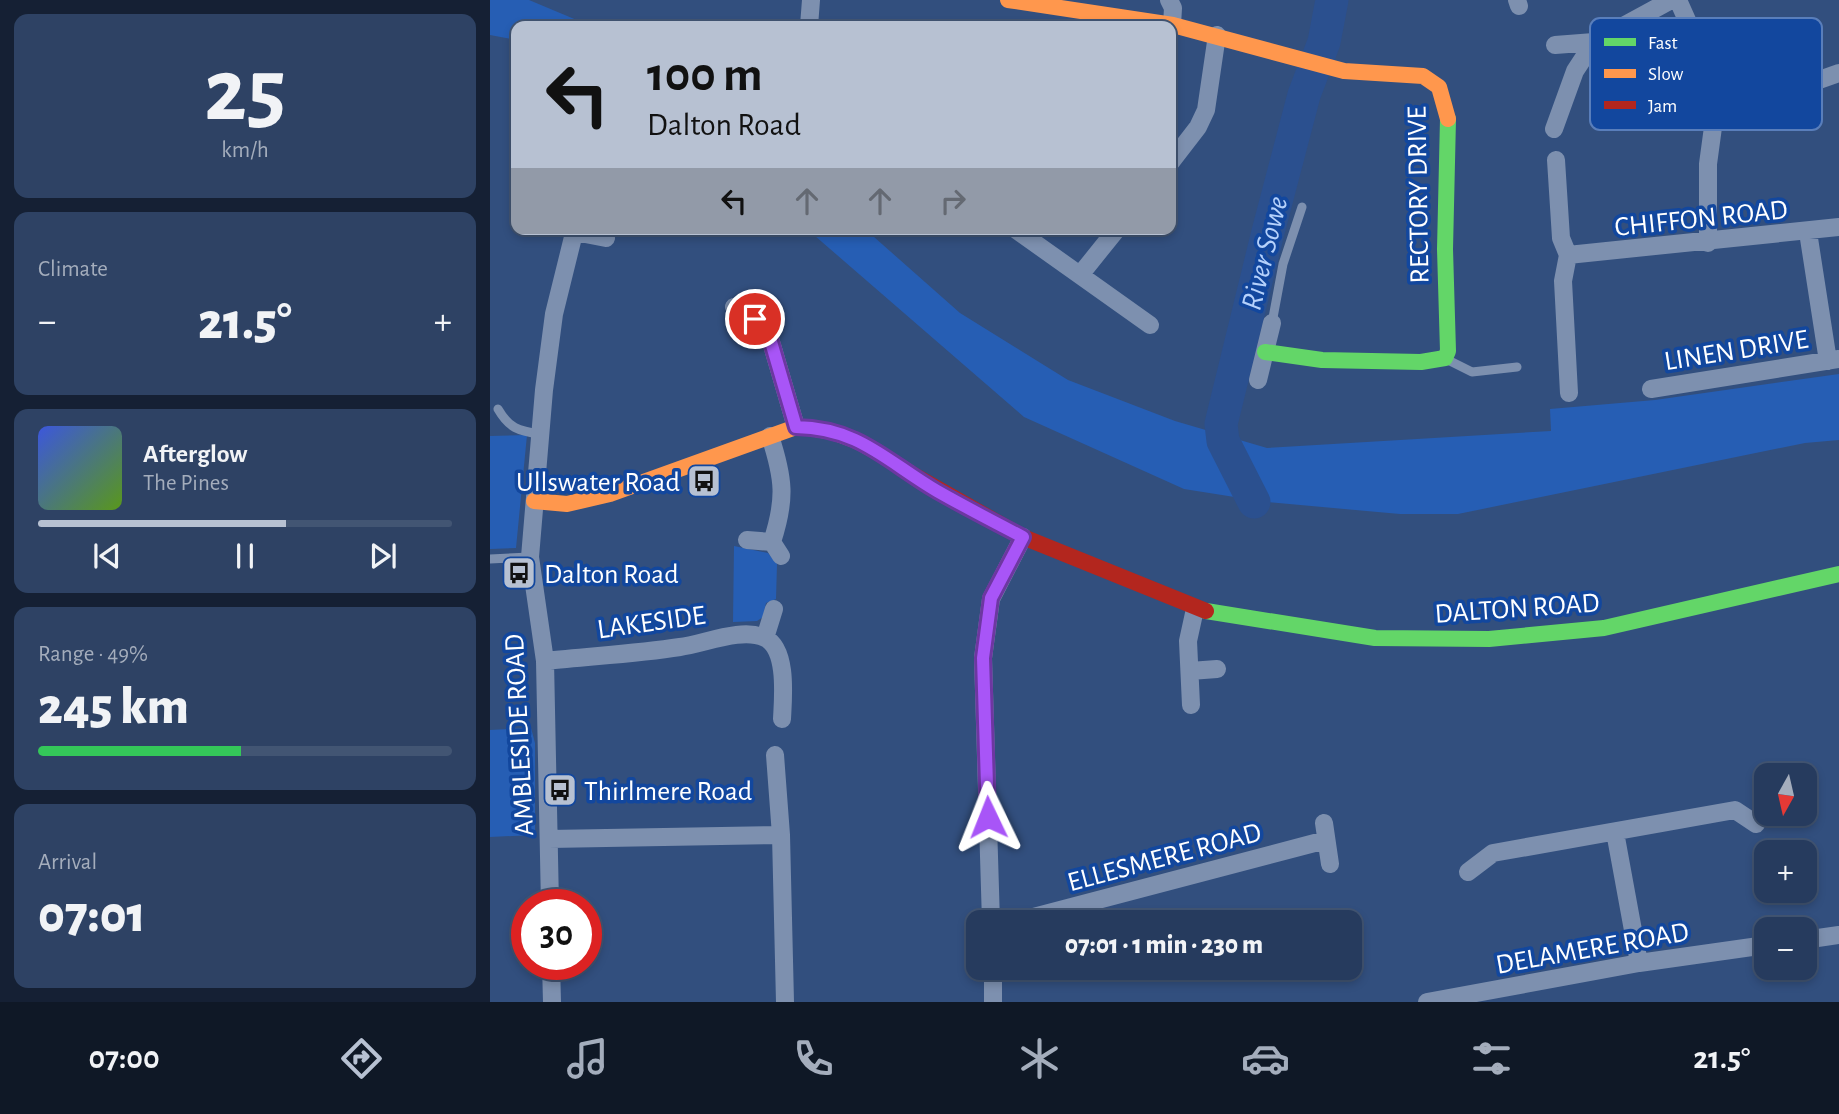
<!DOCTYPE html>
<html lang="en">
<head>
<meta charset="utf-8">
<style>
  :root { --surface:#263b5e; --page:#2e4264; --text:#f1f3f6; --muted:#a4adbc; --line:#425573; --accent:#b7c1d2 }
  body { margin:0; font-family:"Alegreya Sans",sans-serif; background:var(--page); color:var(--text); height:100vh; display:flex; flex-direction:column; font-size:26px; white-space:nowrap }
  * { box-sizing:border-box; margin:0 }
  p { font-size:23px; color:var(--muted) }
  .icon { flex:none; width:38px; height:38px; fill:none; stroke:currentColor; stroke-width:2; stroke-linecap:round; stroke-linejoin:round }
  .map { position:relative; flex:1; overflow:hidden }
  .drawer { display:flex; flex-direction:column; gap:14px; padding:14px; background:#152034; width:490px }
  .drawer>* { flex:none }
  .top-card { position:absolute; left:21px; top:21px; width:665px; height:214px; border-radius:14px; box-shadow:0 4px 10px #0003,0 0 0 2px var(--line); background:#b7c1d2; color:#111; overflow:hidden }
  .needle { width:46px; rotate:188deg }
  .controls { position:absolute; left:1264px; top:763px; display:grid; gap:14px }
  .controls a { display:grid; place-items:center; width:63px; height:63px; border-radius:14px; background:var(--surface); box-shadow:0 4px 10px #0003,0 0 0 2px var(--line); font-size:35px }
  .speed { position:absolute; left:21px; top:889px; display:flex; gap:14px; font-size:35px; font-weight:700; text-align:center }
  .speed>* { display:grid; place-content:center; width:91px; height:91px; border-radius:50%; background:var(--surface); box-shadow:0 4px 10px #0003,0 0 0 2px var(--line); line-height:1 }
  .speed .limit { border:10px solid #d22; background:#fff; color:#111 }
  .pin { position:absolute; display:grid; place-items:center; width:60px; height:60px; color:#fff; margin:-30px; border:4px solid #fff; border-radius:50%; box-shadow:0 2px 7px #0007 }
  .me { position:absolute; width:77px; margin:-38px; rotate:358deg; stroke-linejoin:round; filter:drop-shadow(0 0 5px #0008) }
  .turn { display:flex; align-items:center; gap:24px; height:147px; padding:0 21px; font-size:32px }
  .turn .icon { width:91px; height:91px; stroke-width:2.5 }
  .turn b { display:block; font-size:49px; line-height:60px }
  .lanes { display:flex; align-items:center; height:66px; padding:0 21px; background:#0003; justify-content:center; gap:35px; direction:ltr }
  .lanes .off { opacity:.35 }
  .big { font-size:52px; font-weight:800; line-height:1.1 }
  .drawer .card { flex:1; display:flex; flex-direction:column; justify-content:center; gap:10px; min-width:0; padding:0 24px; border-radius:14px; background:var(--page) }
  .drawer .dial { align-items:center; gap:0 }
  .dial b { font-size:91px; line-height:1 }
  .song { display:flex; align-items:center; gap:21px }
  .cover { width:84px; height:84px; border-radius:10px; background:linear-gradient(135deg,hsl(230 70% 55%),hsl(90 70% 35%)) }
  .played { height:7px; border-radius:4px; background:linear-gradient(90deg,var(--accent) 60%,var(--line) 60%) }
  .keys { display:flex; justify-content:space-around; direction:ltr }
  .heat { display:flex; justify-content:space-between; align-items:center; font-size:38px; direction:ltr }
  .charge { height:10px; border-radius:5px; background:linear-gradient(90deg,#34c759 49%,var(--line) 0) }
  .trip { position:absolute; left:476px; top:910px; width:396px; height:70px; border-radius:14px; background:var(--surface); box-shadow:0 4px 10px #0003,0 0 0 2px var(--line); font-weight:800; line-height:70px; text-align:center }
  .tab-bar { display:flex; height:112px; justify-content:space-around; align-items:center; background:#0f1826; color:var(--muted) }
  .tab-bar .icon { width:49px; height:49px }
  .tab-bar .selected { color:var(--accent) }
  .tab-bar b { font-size:32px; color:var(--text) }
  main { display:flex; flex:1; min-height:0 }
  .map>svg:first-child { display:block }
  .green { fill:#265eb4 }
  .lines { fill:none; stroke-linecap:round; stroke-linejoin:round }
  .river { stroke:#2b508f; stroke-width:33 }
  .lane { stroke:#7d90af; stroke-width:9 }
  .street { stroke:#7d90af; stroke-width:18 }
  .fast { stroke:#63d668; stroke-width:16 }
  .slow { stroke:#ff974d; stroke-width:16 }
  .jam { stroke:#b3261e; stroke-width:16 }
  .route-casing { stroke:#6d37a1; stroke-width:18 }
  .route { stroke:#a855f7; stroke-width:12 }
  .labels { text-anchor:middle; stroke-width:7; stroke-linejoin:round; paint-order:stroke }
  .street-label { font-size:28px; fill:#fff; stroke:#12479e }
  .poi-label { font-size:28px; fill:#fff; stroke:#12479e; text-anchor:start }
  .water-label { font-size:30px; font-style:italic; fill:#b5d1fb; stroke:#12479e }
  .key { fill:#12479e; stroke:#597ebb; stroke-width:2 }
  .key-label { font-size:19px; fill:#fff }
</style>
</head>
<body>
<main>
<section class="drawer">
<div class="card dial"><b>25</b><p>km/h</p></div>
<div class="card"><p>Climate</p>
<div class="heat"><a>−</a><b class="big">21.5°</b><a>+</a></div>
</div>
<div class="card">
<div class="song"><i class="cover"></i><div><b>Afterglow</b><p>The Pines</p></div></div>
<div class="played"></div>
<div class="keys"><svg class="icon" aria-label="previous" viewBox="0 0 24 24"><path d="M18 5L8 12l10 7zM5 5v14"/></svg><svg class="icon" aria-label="pause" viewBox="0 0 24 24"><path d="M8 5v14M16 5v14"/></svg><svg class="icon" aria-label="next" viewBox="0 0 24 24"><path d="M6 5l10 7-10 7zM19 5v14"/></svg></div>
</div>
<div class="card"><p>Range · 49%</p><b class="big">245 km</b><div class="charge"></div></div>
<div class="card"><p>Arrival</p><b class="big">07:01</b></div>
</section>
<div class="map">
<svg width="1349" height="1002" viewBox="0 0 1349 1002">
  <rect width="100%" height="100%" fill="#324f7e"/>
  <path class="green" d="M0 0H39L101 26H26V40L0 35Z
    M317 229H375L470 313 578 380 685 421 777 448 1061 431 1060 409 1165 400 1349 374V440L1315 443 968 514H910L776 502 694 489 534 417Z
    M37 435 26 548 0 549V436Z
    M244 546 278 553 287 564 286 599 276 603 273 617 267 621 243 622Z
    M41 728 45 743V835L0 837V730Z"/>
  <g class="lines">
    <path class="river" d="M764 502 733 441 731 424 778 232 814 95 834 42 842 0"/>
    <path class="lane" d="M782 323 793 264 812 207
      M956 359 982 372 1027 367
      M8 409C19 428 28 431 50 434
      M0 559 40 557"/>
    <path class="street" d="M679 0 683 8 682 25
      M1027 0 1029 6
      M1188 0 1221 74 1226 105 1218 164V243
      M319 26 321 0
      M1065 45 1104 42
      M1226 105 1281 97 1349 73
      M1064 129 1085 71 1104 42 1181 0
      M1066 160 1071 238 1078 255 1073 281 1079 393
      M681 162 708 127 716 110 727 35
      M525 229 660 325
      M85 232 116 238
      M1318 232 1338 361
      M1078 255 1349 227
      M590 275 627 229
      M244 307 265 319 279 335 306 427
      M768 380 782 323
      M1161 389 1349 359
      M280 436C294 479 296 499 282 542
      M257 540 282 542 291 556
      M275 638 284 609
      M55 661C100 656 145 654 190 647 214 644 252 627 275 638 298 649 293 698 292 719
      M700 671 727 669
      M701 705 698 641 705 609
      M285 755 291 835 295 1002
      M834 823 840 864
      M1125 832 1149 963
      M59 839 291 835
      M978 872 1003 853 1245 810 1266 824
      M60 905 55 661 40 557 54 390 64 314 85 229
      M501 922 493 658 501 599 533 537
      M524 922 836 840
      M1314 940 1349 935
      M61 964 62 1002
      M503 968V1002
      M937 1002 1149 963 1276 945"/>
    <path class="fast" d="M775 352 832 360 931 362 955 358 958 351 955 249 958 119
      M716 611 885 638 999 639 1114 628 1349 574"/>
    <path class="slow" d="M518 0 683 25 854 71 933 76 949 87 958 119
      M44 501 77 504 120 494 306 427C355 429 380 447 420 473"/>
    <path class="jam" d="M420 473 533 537 716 611"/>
  </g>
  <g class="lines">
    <defs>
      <path id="route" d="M265 319 279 335 306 427C369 428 396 461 447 491 475 507 504 522 533 537L501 598 493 658 498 817"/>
    </defs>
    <use href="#route" class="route-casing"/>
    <use href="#route" class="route"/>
  </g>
  <defs>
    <symbol id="bus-square" viewBox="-11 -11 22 22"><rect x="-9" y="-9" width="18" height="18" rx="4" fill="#b7c1d2" stroke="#12479e"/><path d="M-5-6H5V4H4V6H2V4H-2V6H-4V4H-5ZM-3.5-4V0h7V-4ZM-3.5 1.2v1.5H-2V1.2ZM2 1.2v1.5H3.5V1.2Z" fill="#111"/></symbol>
  </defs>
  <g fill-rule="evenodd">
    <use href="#bus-square" x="195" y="462" width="38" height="38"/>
    <use href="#bus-square" x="10" y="554" width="38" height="38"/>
    <use href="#bus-square" x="51" y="771" width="38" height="38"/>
  </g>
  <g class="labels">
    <g class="street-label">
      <text transform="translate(927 195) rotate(-91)" y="10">RECTORY DRIVE</text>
      <text transform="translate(1211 217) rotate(-6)" y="10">CHIFFON ROAD</text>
      <text transform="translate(1246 349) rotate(-9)" y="10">LINEN DRIVE</text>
      <text transform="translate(1027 607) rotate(-4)" y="10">DALTON ROAD</text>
      <text transform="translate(161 621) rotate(-8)" y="10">LAKESIDE</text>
      <text transform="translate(28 735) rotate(-93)" y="10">AMBLESIDE ROAD</text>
      <text transform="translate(674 856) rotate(-15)" y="10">ELLESMERE ROAD</text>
      <text transform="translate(1102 947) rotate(-10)" y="10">DELAMERE ROAD</text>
    </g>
    <g class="poi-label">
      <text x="190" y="491" text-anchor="end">Ullswater Road</text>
      <text x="54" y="583">Dalton Road</text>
      <text x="94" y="800">Thirlmere Road</text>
    </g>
    <g class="water-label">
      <text transform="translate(774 253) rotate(-76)" y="10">River Sowe</text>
    </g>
  </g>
  <rect x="1100" y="18" width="232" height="112" rx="10" class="key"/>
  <rect x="1114" y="38" width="32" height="8" fill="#63d668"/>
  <rect x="1114" y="69" width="32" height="9" fill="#ff974d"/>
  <rect x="1114" y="101" width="32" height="8" fill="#b3261e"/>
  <g class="key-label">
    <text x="1158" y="49">Fast</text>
    <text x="1158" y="80">Slow</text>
    <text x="1158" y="112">Jam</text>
  </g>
</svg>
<div class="controls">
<a><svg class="needle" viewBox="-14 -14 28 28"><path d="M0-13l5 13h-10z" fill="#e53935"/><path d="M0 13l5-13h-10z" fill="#a4adbc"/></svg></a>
<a>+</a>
<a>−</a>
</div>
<div class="speed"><div class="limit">30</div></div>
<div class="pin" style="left:265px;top:319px;background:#d93025"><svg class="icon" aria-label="arrive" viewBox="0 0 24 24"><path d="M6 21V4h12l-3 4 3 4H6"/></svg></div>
<svg class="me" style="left:498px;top:817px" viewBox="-20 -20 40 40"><path d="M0-17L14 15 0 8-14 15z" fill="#a855f7" stroke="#fff" stroke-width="4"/></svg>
<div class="trip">07:01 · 1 min · 230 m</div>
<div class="top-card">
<div class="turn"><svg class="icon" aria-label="left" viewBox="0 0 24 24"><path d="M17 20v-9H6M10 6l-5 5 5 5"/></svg><div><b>100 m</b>Dalton Road</div></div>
<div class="lanes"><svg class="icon" aria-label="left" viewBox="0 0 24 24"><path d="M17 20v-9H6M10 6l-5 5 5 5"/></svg><svg class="icon off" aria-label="ahead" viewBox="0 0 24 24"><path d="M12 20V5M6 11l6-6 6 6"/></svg><svg class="icon off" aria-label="ahead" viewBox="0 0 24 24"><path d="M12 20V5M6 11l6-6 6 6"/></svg><svg class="icon off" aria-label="right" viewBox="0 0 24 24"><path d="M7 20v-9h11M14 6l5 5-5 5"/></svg></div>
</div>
</div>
</main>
<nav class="tab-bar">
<b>07:00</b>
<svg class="icon selected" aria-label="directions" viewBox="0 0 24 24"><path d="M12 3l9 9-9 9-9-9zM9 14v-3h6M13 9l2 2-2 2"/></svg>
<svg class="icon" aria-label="music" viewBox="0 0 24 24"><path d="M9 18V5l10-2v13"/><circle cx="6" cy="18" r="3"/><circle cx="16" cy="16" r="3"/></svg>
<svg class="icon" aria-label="phone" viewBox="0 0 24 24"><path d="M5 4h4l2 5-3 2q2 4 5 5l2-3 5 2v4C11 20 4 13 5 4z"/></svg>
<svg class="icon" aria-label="climate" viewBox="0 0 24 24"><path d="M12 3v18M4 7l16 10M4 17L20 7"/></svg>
<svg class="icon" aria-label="car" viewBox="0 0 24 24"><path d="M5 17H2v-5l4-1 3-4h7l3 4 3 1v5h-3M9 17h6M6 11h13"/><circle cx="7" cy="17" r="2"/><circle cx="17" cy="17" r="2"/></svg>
<svg class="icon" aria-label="filters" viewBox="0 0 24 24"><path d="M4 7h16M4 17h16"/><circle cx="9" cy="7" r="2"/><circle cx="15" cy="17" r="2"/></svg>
<b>21.5°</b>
</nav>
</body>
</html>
